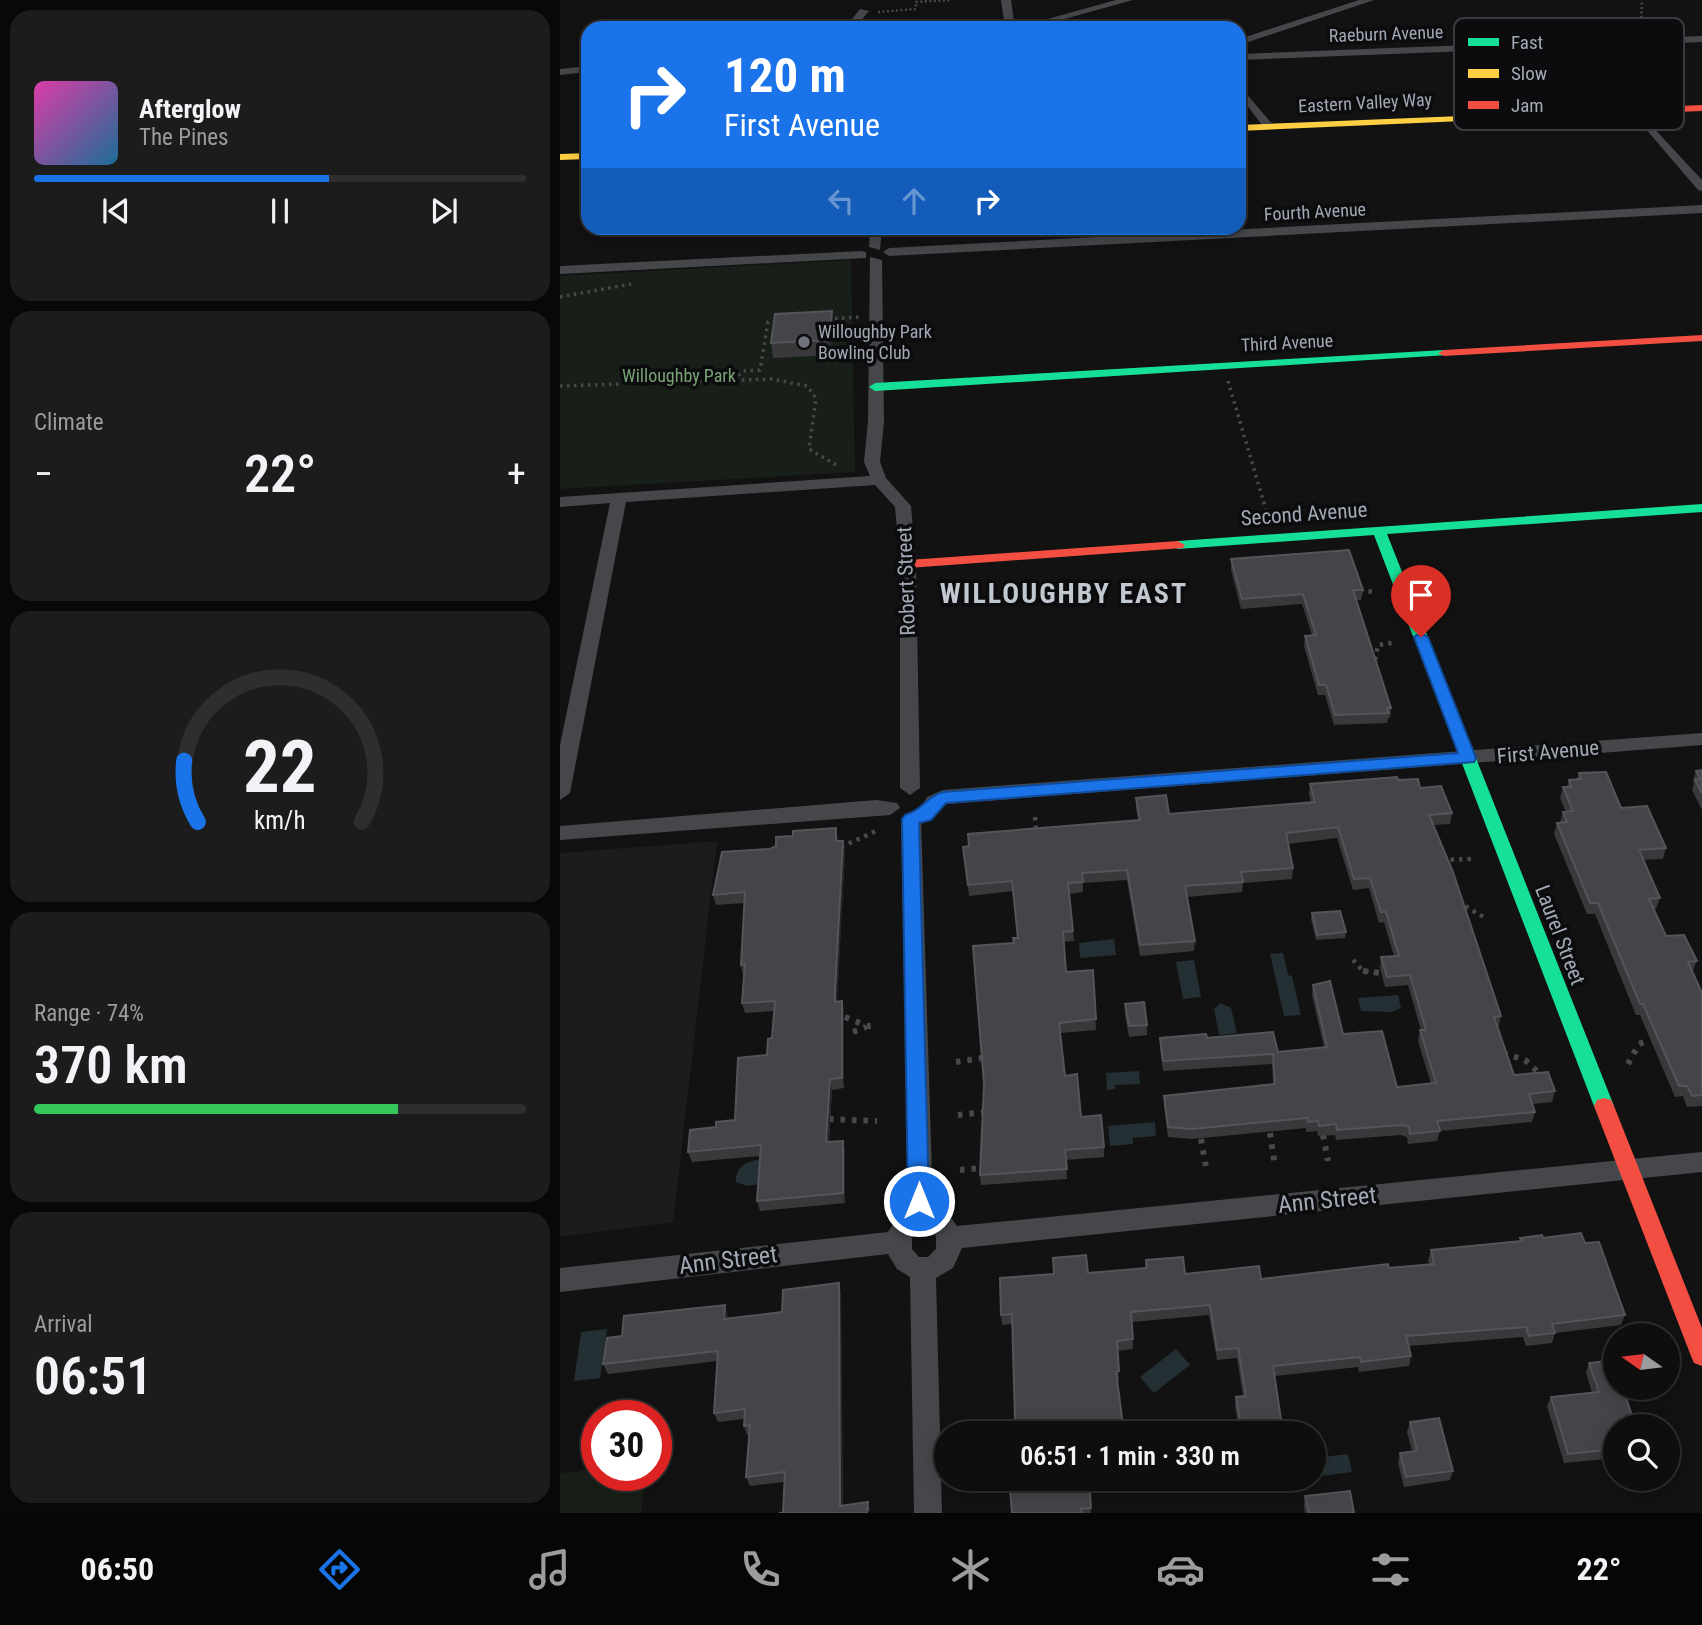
<!DOCTYPE html>
<html lang="en">
<head>
<meta charset="utf-8">
<style>
  :root { --surface:#0e0e0e; --page:#1c1c1c; --text:#f1f3f6; --muted:#9b9c9e; --line:#2e2e2e; --accent:#1a73e8 }
  body { margin:0; font-family:"Roboto Condensed",sans-serif; background:var(--page); color:var(--text); height:100vh; display:flex; flex-direction:column; font-size:26px; white-space:nowrap }
  * { box-sizing:border-box; margin:0 }
  p { font-size:23px; color:var(--muted) }
  .icon { flex:none; width:38px; height:38px; fill:none; stroke:currentColor; stroke-width:2; stroke-linecap:round; stroke-linejoin:round }
  .map { position:relative; flex:1; overflow:hidden }
  .panel { display:flex; flex-direction:column; gap:10px; padding:10px; background:#080808; width:560px }
  .panel>* { flex:none }
  .banner { position:absolute; left:21px; top:21px; width:665px; height:214px; border-radius:21px; box-shadow:0 4px 18px #0003,0 0 0 2px var(--line); background:#1a73e8; color:#fff; overflow:hidden }
  .needle { width:46px; rotate:284deg }
  .buttons { position:absolute; left:1043px; top:1323px; display:grid; gap:14px }
  .buttons a { display:grid; place-items:center; width:77px; height:77px; border-radius:50%; background:var(--surface); box-shadow:0 4px 18px #0003,0 0 0 2px var(--line); font-size:35px }
  .speed { position:absolute; left:21px; top:1400px; display:flex; gap:14px; font-size:35px; font-weight:700; text-align:center }
  .speed>* { display:grid; place-content:center; width:91px; height:91px; border-radius:50%; background:var(--surface); box-shadow:0 4px 18px #0003,0 0 0 2px var(--line); line-height:1 }
  .speed .limit { border:10px solid #d22; background:#fff; color:#111 }
  .pin { position:absolute; display:grid; place-items:center; width:60px; height:60px; color:#fff; margin:-72px -30px; border-radius:50% 50% 50% 0; rotate:-45deg; box-shadow:0 0 7px #0007 }
  .pin .icon { rotate:45deg }
  .me { position:absolute; width:77px; margin:-38px; rotate:0deg; stroke-linejoin:round; filter:drop-shadow(0 0 5px #0008) }
  .turn { display:flex; align-items:center; gap:24px; height:147px; padding:0 28px; font-size:32px }
  .turn .icon { width:91px; height:91px; stroke-width:2.5 }
  .turn b { display:block; font-size:49px; line-height:60px }
  .lanes { display:flex; align-items:center; height:66px; padding:0 28px; background:#0003; justify-content:center; gap:35px; direction:ltr }
  .lanes .off { opacity:.35 }
  .big { font-size:52px; font-weight:600; line-height:1.1 }
  .panel .tile { flex:1; display:flex; flex-direction:column; justify-content:center; gap:10px; min-width:0; padding:0 24px; border-radius:21px; background:var(--page) }
  .panel .dial { align-items:center; gap:0 }
  .dial svg { height:182px; overflow:visible; fill:none; stroke:var(--line); stroke-width:7; stroke-linecap:round; text-anchor:middle }
  .dial text { fill:var(--text); stroke:none }
  .song { display:flex; align-items:center; gap:21px }
  .cover { width:84px; height:84px; border-radius:10px; background:linear-gradient(135deg,hsl(320 70% 55%),hsl(200 70% 35%)) }
  .played { height:7px; border-radius:4px; background:linear-gradient(90deg,var(--accent) 60%,var(--line) 60%) }
  .keys { display:flex; justify-content:space-around; direction:ltr }
  .heat { display:flex; justify-content:space-between; align-items:center; font-size:38px; direction:ltr }
  .charge { height:10px; border-radius:5px; background:linear-gradient(90deg,#34c759 74%,var(--line) 0) }
  .trip { position:absolute; left:374px; top:1421px; width:392px; height:70px; border-radius:35px; background:var(--surface); box-shadow:0 4px 18px #0003,0 0 0 2px var(--line); font-weight:600; line-height:70px; text-align:center }
  .menu { display:flex; height:112px; justify-content:space-around; align-items:center; background:#060606; color:var(--muted) }
  .menu .icon { width:49px; height:49px }
  .menu .current { color:var(--accent) }
  .menu b { font-size:32px; color:var(--text) }
  main { display:flex; flex:1; min-height:0 }
  .map>svg:first-child { display:block }
  .built { fill:#1c1c1e }
  .green { fill:#181f18 }
  .water { fill:#242f34 }
  .lines { fill:none; stroke-linecap:round; stroke-linejoin:round }
  .path-far3 { stroke:#47494c; stroke-width:2.5; stroke-dasharray:2 2.5; stroke-linecap:butt }
  .path-far2 { stroke:#47494c; stroke-width:3.5; stroke-dasharray:2.5 4.5; stroke-linecap:butt }
  .path-far1 { stroke:#47494c; stroke-width:4.5; stroke-dasharray:3.5 5; stroke-linecap:butt }
  .path { stroke:#47494c; stroke-width:6; stroke-dasharray:4.5 7; stroke-linecap:butt }
  .street { fill:#45474b; fill-rule:evenodd }
  .fast { fill:#16e098; fill-rule:evenodd }
  .slow { fill:#ffcf43; fill-rule:evenodd }
  .jam { fill:#f24e42; fill-rule:evenodd }
  .wall { fill:#39393c }
  .shaded-wall { fill:#252526 }
  .building { fill:#444549; stroke:#53555a; stroke-width:2 }
  .route { fill:#1a73e8; stroke:#114b97; stroke-width:2 }
  .poi-dot { fill:#6f747c; stroke:#0c0c0e; stroke-width:2.5 }
  .labels { text-anchor:middle; stroke-width:7; stroke-linejoin:round; paint-order:stroke }
  .far-street-label { font-size:18px; fill:#a1a9b5; stroke:#0c0c0e }
  .far-poi-label { font-size:18px; fill:#a1a9b5; stroke:#0c0c0e; text-anchor:start }
  .far-park-label { font-size:18px; fill:#78a275; stroke:#0c0c0e }
  .street-label { font-size:21px; fill:#a1a9b5; stroke:#0c0c0e }
  .near-street-label { font-size:24px; fill:#a1a9b5; stroke:#0c0c0e }
  .district-label { font-size:28px; font-weight:bold; letter-spacing:2px; fill:#c2c8d0; stroke:#0c0c0e }
  .key { fill:#0c0c0e; stroke:#393b40; stroke-width:2 }
  .key-label { font-size:19px; fill:#a1a9b5 }
</style>
</head>
<body>
<main>
<section class="panel">
<div class="tile">
<div class="song"><i class="cover"></i><div><b>Afterglow</b><p>The Pines</p></div></div>
<div class="played"></div>
<div class="keys"><svg class="icon" aria-label="previous" viewBox="0 0 24 24"><path d="M18 5L8 12l10 7zM5 5v14"/></svg><svg class="icon" aria-label="pause" viewBox="0 0 24 24"><path d="M8 5v14M16 5v14"/></svg><svg class="icon" aria-label="next" viewBox="0 0 24 24"><path d="M6 5l10 7-10 7zM19 5v14"/></svg></div>
</div>
<div class="tile"><p>Climate</p>
<div class="heat"><a>−</a><b class="big">22°</b><a>+</a></div>
</div>
<div class="tile dial"><svg viewBox="0 0 100 80">
<path d="M14 69A42 42 0 1 1 86 69"/>
<path d="M14 69A42 42 0 0 1 8 42" stroke="#1a73e8"/>
<text x="50" y="56" font-size="32" font-weight="700">22</text>
<text x="50" y="72" font-size="11">km/h</text>
</svg></div>
<div class="tile"><p>Range · 74%</p><b class="big">370 km</b><div class="charge"></div></div>
<div class="tile"><p>Arrival</p><b class="big">06:51</b></div>
</section>
<div class="map">
<svg width="1142" height="1513" viewBox="0 0 1142 1513">
  <rect width="100%" height="100%" fill="#121212"/>
  <path class="built" d="M157 841 113 1222 0 1237V853Z"/>
  <path class="green" d="M291 260 295 472 0 489V276Z
    M37 1469V1475H86L81 1513H0V1473Z"/>
  <path class="water" d="M554 939 556 955 520 958 519 943Z
    M723 953 728 975 732 976 741 1015 724 1016 710 954Z
    M634 960 641 997 623 999 616 962Z
    M838 995 841 1008 832 1012 801 1011 798 998Z
    M661 1003 671 1008 677 1033 659 1035 654 1009Z
    M579 1071 580 1084 555 1085V1089L547 1090 546 1073Z
    M595 1122 596 1136 573 1138V1144L550 1146 548 1126Z
    M204 1159 199 1184 187 1186 176 1182C175 1165 190 1160 204 1159Z
    M47 1329 40 1378 14 1381 21 1332Z
    M616 1349 630 1365 594 1393 580 1377Z
    M788 1454 792 1472 754 1477V1458Z"/>
  <g class="lines">
    <path class="path-far3" d="M318 12 356 9V2L390 0
      M1081 27 1082 0
      M1076 97 1079 53"/>
    <path class="path-far2" d="M0 297 71 284
      M268 319 301 317
      M173 380 183 371 200 370 208 322 217 321
      M668 381 709 520
      M0 386 212 379 247 386 256 398 249 449 278 466"/>
    <path class="path-far1" d="M800 590 814 592
      M815 660 818 645 832 643
      M475 817 476 832
      M281 847 316 831
      M882 860 911 859
      M898 902 927 919
      M793 960 803 971 817 973"/>
    <path class="path" d="M803 971 821 973
      M285 1017 307 1026H317
      M293 1032 306 1027
      M943 1053 965 1060 980 1074
      M396 1062 422 1058
      M1068 1064 1079 1044 1090 1040
      M398 1115 424 1112
      M269 1119 317 1121
      M710 1133 715 1167
      M763 1135 768 1161
      M641 1139 647 1173
      M400 1170 421 1168"/>
    <path class="street" d="M441 0H451L455 28 556 0H573L472 28H445Z
      M799 0H814L679 45V39Z
      M300 9 309 11 295 28H285Z
      M1142 36V42L679 60V54Z
      M28 66V72L0 75V69Z
      M679 85 713 125V129H705L679 95Z
      M1089 123 1142 180V191L1138 190 1085 128 1083 126Z
      M1142 205V213L329 256 323 252 329 248Z
      M310 228H322L320 250 309 247Z
      M301 251 306 252V258L0 274V266Z
      M310 257 322 260 324 422 320 462 326 478 351 506 356 564 360 788 350 795 340 788V564L335 507 315 485 66 502 10 793 0 800V745L50 503 0 507V497L310 476 304 462 308 422Z
      M1142 733V745L387 804 374 809 364 802 367 797 383 790Z
      M316 800 337 803 340 808 330 815 0 840V826Z
      M351 812 361 819 373 1208 389 1215 397 1226 1142 1152V1172L402 1248 393 1268 376 1278 382 1513H354L350 1277 337 1269 328 1254 0 1292V1268L328 1232 337 1217 348 1210 341 819ZM360 1229H368L376 1236V1249L368 1257H359L352 1249V1236Z"/>
    <path class="fast" d="M884 350 888 351V355L315 391 309 387 315 383Z
      M1142 504V512L827 534 1054 1106 1051 1112 1044 1114 1037 1112 1034 1106 814 535 618 549 611 545 618 541Z"/>
    <path class="slow" d="M951 114 953 116 948 119 679 131V125Z
      M28 153V159L0 160V154Z"/>
    <path class="jam" d="M1142 105V111L948 119 943 116 948 113Z
      M1142 335V341L884 356 878 353 884 350Z
      M618 541 625 545 623 548 348 568 341 564 348 560Z
      M1044 1098 1051 1100 1054 1106 1142 1328V1366L1134 1363 1131 1356 1034 1106 1037 1100Z"/>
  </g>
  <path class="wall" d="M272 311 274 326 271 355 213 358 211 343Z
    M671 559 803 590 801 600H796L831 708 830 718H828L827 723 774 725 765 695H758L744 646 745 636 752 635 742 604 681 609 671 570Z
    M1142 770V810L1132 790 1134 784 1133 781 1136 771Z
    M1019 773 1061 808 1106 848 1103 859 1083 860 1100 898 1096 909H1094L1106 936 1137 961 1132 972 1142 993V1106L1127 1107 1123 1096 1115 1097 1080 1015H1076L1035 914H1027L994 834 997 823H1000L1003 812H1006L1000 798 1003 787H1007L1009 780 1017 779Z
    M838 780 860 788 892 813 890 824 873 825 941 1016 939 1026 937 1027 954 1075 995 1091 992 1102 972 1104 975 1112 972 1122 880 1131 877 1141 848 1144 847 1137 841 1135 776 1140 775 1135 758 1136 757 1131 746 1132V1128L632 1139 608 1137 604 1106V1096L713 1084 712 1064 603 1071 600 1049V1038H647L718 1052 764 1047 752 995 753 985 783 1034 837 1087 871 1084 858 1041 860 1030H861L848 985 825 987 820 968 821 957 834 956 824 922 819 923 809 888 793 890 777 838 728 844 733 868 732 879 683 883 682 892 627 897 635 941 634 951 580 956 567 880 523 883V892L509 894 514 941 503 942 506 972 533 970 536 1030 500 1033 505 1076 521 1117 544 1147V1157L506 1160 507 1179 421 1185 420 1175 454 943 457 938 453 891 409 896 403 847 578 820 576 808V798L609 814 751 802 749 795 750 784Z
    M276 828 278 841 285 851 277 1001H282L284 1011V1088L272 1090 269 1142 283 1141 285 1151V1203L200 1211 197 1201 200 1156 132 1162 128 1152 156 1127 175 1120 207 1055 212 1038 214 1011 185 1013 182 1003 184 975H183L181 965 184 903 156 905 153 895 210 849 233 836Z
    M752 913 786 932 785 938 756 940 751 919Z
    M565 1004 587 1025V1035L569 1037 565 1015Z
    M960 1238H983L1025 1243 1065 1315 1061 1325 995 1333 992 1343 966 1346 963 1337 849 1346 851 1356 849 1366 799 1372 798 1367 715 1376 723 1433H679L675 1406 676 1397 683 1396 677 1358 657 1360 649 1315 572 1322 573 1349 557 1351 559 1381 455 1420 452 1324 442 1325 441 1315 494 1274 528 1273 585 1268 586 1260 625 1274 701 1279 869 1264 868 1260 871 1250 959 1241Z
    M281 1293 283 1505 308 1502 310 1511 223 1513 224 1482 190 1486 186 1477 189 1435H187L184 1426V1419L158 1422 154 1413 157 1361 48 1374 43 1364 62 1336 168 1315V1318L222 1312Z
    M1029 1363 1055 1426V1458L1004 1463 987 1406 991 1397 1032 1393 1026 1372Z
    M850 1422 893 1471 890 1480 844 1487 838 1463 840 1453 852 1451 847 1432Z
    M449 1479H570L529 1484 531 1513H452Z
    M745 1496 794 1513H745L744 1506Z"/>
  <path class="shaded-wall" d="M272 311 274 326 271 355 269 340Z
    M283 841 285 851 277 1003 275 1002V992Z
    M282 1001 284 1011V1088L282 1078Z
    M270 1079 272 1090 268 1152 266 1142Z
    M283 1141 285 1151V1203L283 1193Z
    M279 1283 281 1293 283 1513 280 1506Z
    M165 1305 168 1315V1328L164 1319Z"/>
  <path class="building" d="M272 311 269 340 211 343 215 314Z
    M789 550 803 590H793L831 708H827L829 713 775 715 766 685H759L745 636 756 635 743 594 682 599 671 559Z
    M1142 770V793L1135 780 1140 779 1136 771Z
    M1046 772 1061 808 1087 806 1106 848 1079 850 1100 898 1089 899 1106 936 1124 935 1137 961 1128 962 1142 993V1095L1132 1096 1127 1086H1119L1083 1004H1080L1038 903H1030L997 823 1007 822 1003 812 1013 811 1003 787H1011L1009 780 1021 779 1019 773Z
    M837 777 838 780 858 779 860 788 881 786 892 813 869 815 893 872 941 1016 934 1017 954 1075 988 1072 995 1091 969 1094 975 1112 877 1121 880 1131 850 1134 849 1127 843 1125 777 1130 776 1124 759 1126 758 1121 748 1122 747 1118 632 1129 608 1127 604 1096 715 1084 713 1054 603 1061 600 1038 646 1034 647 1038 713 1032 718 1052 767 1047 753 985 770 981 783 1034 822 1031 837 1087 876 1083 860 1030H866L850 975 827 977 821 957 839 956 826 912H821L810 878 794 879 778 827 726 833 733 868 681 872 683 882 625 886 635 941 580 945 567 870 522 873 523 882 508 883 513 931 503 932 506 972 533 970 536 1019 499 1023 505 1076 517 1074 521 1117 541 1115 544 1147 505 1150 507 1169 420 1175 424 1084 413 946 454 943 453 938H458L452 881 408 885 403 847 409 846 408 834 580 820 576 798 606 795 609 814 755 802 750 784Z
    M276 828V841H283L275 992V1002L282 1001V1078L270 1079 266 1142 283 1141V1193L197 1201 201 1145 128 1152 130 1130 156 1127V1122L175 1120 178 1058 207 1055 208 1039 212 1038 215 1001 182 1003 185 964 181 965 185 892 153 895 162 852 210 849 216 846V837L233 836V831Z
    M780 911 786 932 757 935 752 913Z
    M584 1002 587 1025 569 1026 565 1004Z
    M1021 1233 1025 1243 1039 1242 1065 1315 992 1324 995 1333 969 1336 966 1327 846 1336 851 1356 801 1362 800 1357 713 1366 723 1433H682L676 1397 686 1396 678 1348 657 1350 650 1305 571 1312 573 1339 557 1341 559 1371 556 1372 564 1433H445L444 1421 455 1420 452 1314 441 1315 440 1278 494 1274 493 1258 526 1255 528 1273 587 1268 586 1260 623 1257 625 1274 699 1266 701 1279 828 1264 829 1268 874 1264 871 1250 962 1241 960 1238 982 1235 983 1238Z
    M279 1283 280 1506 308 1502 307 1513H219H223L225 1472 186 1477 190 1425 184 1426 185 1409 154 1413 158 1351 43 1364 47 1338 62 1336 64 1316 165 1305 164 1319 222 1312 223 1290Z
    M1054 1360 1055 1365V1388H1063L1073 1419 1081 1418 1084 1426H1055V1449L1008 1454 991 1397 1039 1392 1029 1363Z
    M879 1418 893 1471 846 1477 840 1453 857 1451 850 1422Z
    M449 1479H529L531 1508 521 1509 522 1513H452Z
    M790 1491 794 1513H749L745 1496Z"/>
  <path class="route" d="M861 633 868 637 916 758 914 762 386 803 371 820 359 823 369 1201 366 1208 359 1210 351 1208 348 1201 342 819 345 815C363 810 365 797 383 792L898 753 854 637Z"/>
  <circle class="poi-dot" cx="244" cy="342" r="7"/>
  <g class="labels">
    <g class="far-street-label">
      <text transform="translate(826 34) rotate(-2)" y="6">Raeburn Avenue</text>
      <text transform="translate(805 103) rotate(-3)" y="6">Eastern Valley Way</text>
      <text transform="translate(755 212) rotate(-3)" y="6">Fourth Avenue</text>
      <text transform="translate(727 343) rotate(-3)" y="6">Third Avenue</text>
    </g>
    <g class="far-poi-label">
      <text x="258" y="338">Willoughby Park<tspan x="258" dy="21">Bowling Club</tspan></text>
    </g>
    <g class="far-park-label">
      <text x="119" y="382">Willoughby Park</text>
    </g>
    <g class="street-label">
      <text transform="translate(744 514) rotate(-4)" y="7">Second Avenue</text>
      <text transform="translate(346 581) rotate(-92)" y="7">Robert Street</text>
      <text transform="translate(988 752) rotate(-5)" y="7">First Avenue</text>
      <text transform="translate(1000 935) rotate(69)" y="7">Laurel Street</text>
    </g>
    <g class="near-street-label">
      <text transform="translate(767 1200) rotate(-6)" y="8">Ann Street</text>
      <text transform="translate(168 1260) rotate(-7)" y="8">Ann Street</text>
    </g>
    <g class="district-label">
      <text x="504" y="603">WILLOUGHBY EAST</text>
    </g>
  </g>
  <rect x="894" y="18" width="230" height="112" rx="10" class="key"/>
  <rect x="908" y="38" width="31" height="8" fill="#16e098"/>
  <rect x="908" y="69" width="31" height="9" fill="#ffcf43"/>
  <rect x="908" y="101" width="31" height="8" fill="#f24e42"/>
  <g class="key-label">
    <text x="951" y="49">Fast</text>
    <text x="951" y="80">Slow</text>
    <text x="951" y="112">Jam</text>
  </g>
</svg>
<div class="buttons">
<a><svg class="needle" viewBox="-14 -14 28 28"><path d="M0-13l5 13h-10z" fill="#e53935"/><path d="M0 13l5-13h-10z" fill="#9b9c9e"/></svg></a>
<a><svg class="icon" aria-label="search" viewBox="0 0 24 24"><circle cx="10" cy="10" r="6"/><path d="M15 15l6 6"/></svg></a>
</div>
<div class="speed"><div class="limit">30</div></div>
<div class="pin" style="left:861px;top:637px;background:#d93025"><svg class="icon" aria-label="arrive" viewBox="0 0 24 24"><path d="M6 21V4h12l-3 4 3 4H6"/></svg></div>
<svg class="me" style="left:359px;top:1201px" viewBox="-20 -20 40 40"><circle r="17" fill="#1a73e8" stroke="#fff" stroke-width="3"/><path d="M0-11L8 9 0 5-8 9z" fill="#fff"/></svg>
<div class="trip">06:51 · 1 min · 330 m</div>
<div class="banner">
<div class="turn"><svg class="icon" aria-label="right" viewBox="0 0 24 24"><path d="M7 20v-9h11M14 6l5 5-5 5"/></svg><div><b>120 m</b>First Avenue</div></div>
<div class="lanes"><svg class="icon off" aria-label="left" viewBox="0 0 24 24"><path d="M17 20v-9H6M10 6l-5 5 5 5"/></svg><svg class="icon off" aria-label="ahead" viewBox="0 0 24 24"><path d="M12 20V5M6 11l6-6 6 6"/></svg><svg class="icon" aria-label="right" viewBox="0 0 24 24"><path d="M7 20v-9h11M14 6l5 5-5 5"/></svg></div>
</div>
</div>
</main>
<nav class="menu">
<b>06:50</b>
<svg class="icon current" aria-label="directions" viewBox="0 0 24 24"><path d="M12 3l9 9-9 9-9-9zM9 14v-3h6M13 9l2 2-2 2"/></svg>
<svg class="icon" aria-label="music" viewBox="0 0 24 24"><path d="M9 18V5l10-2v13"/><circle cx="6" cy="18" r="3"/><circle cx="16" cy="16" r="3"/></svg>
<svg class="icon" aria-label="phone" viewBox="0 0 24 24"><path d="M5 4h4l2 5-3 2q2 4 5 5l2-3 5 2v4C11 20 4 13 5 4z"/></svg>
<svg class="icon" aria-label="climate" viewBox="0 0 24 24"><path d="M12 3v18M4 7l16 10M4 17L20 7"/></svg>
<svg class="icon" aria-label="car" viewBox="0 0 24 24"><path d="M5 17H2v-5l4-1 3-4h7l3 4 3 1v5h-3M9 17h6M6 11h13"/><circle cx="7" cy="17" r="2"/><circle cx="17" cy="17" r="2"/></svg>
<svg class="icon" aria-label="filters" viewBox="0 0 24 24"><path d="M4 7h16M4 17h16"/><circle cx="9" cy="7" r="2"/><circle cx="15" cy="17" r="2"/></svg>
<b>22°</b>
</nav>
</body>
</html>
